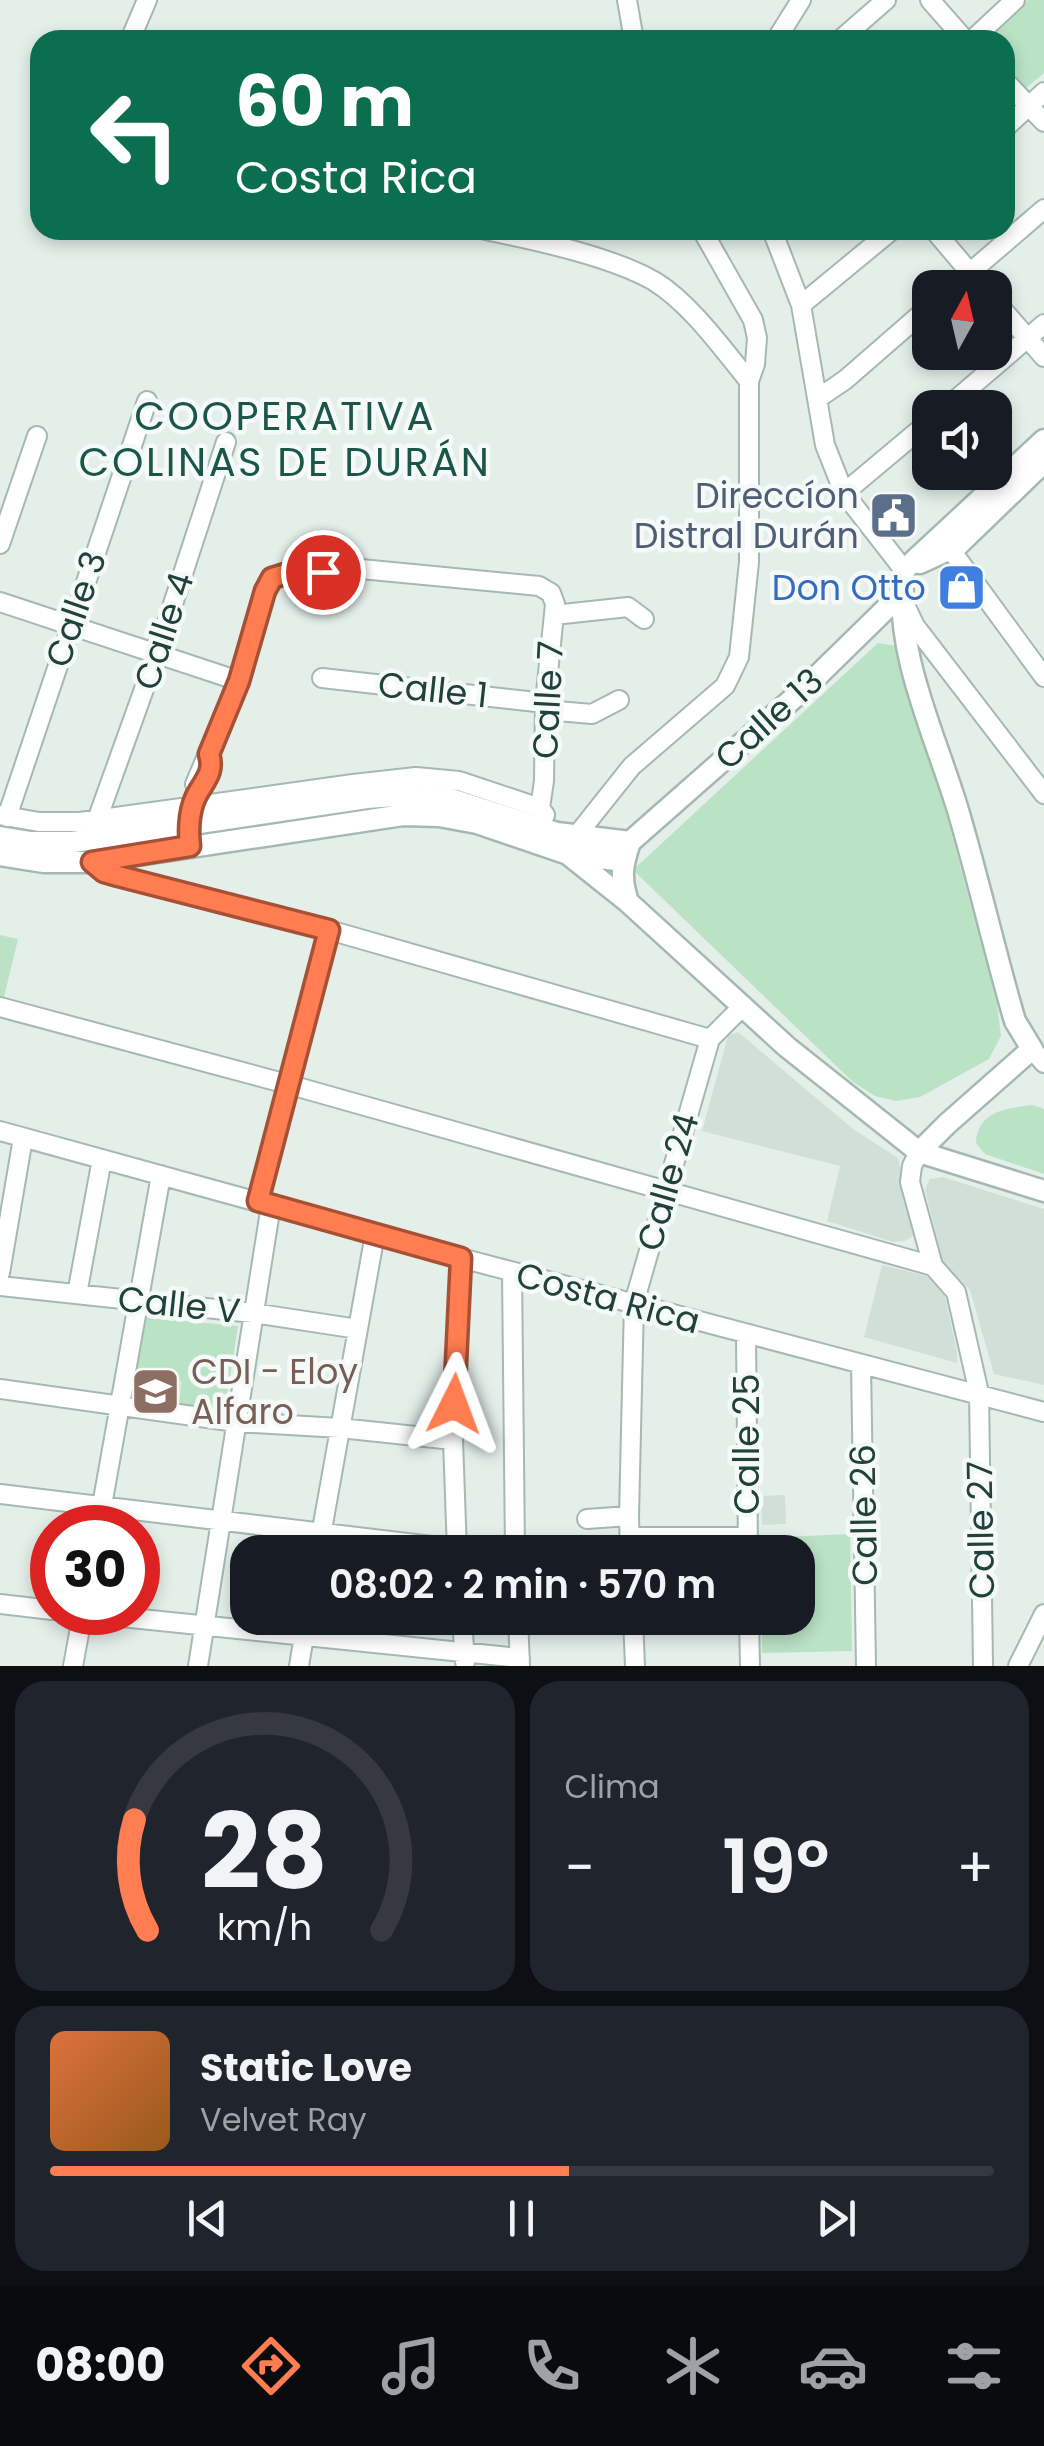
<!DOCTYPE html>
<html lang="es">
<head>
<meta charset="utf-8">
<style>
  :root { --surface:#171b24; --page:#20242c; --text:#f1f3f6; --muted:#9ea1a6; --line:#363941; --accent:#ff7d51 }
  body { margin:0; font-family:Poppins,sans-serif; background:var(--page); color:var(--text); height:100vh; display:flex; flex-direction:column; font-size:38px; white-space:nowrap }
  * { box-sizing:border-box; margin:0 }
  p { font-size:32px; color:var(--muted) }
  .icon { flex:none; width:55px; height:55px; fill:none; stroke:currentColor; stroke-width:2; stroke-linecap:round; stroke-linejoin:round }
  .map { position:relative; height:1666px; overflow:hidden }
  .details { display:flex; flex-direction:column; gap:15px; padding:15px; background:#0d0f14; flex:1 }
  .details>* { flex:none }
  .hud { position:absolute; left:30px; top:30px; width:985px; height:210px; border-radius:30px; box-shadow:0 5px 15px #0003; background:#0b6e4f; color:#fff; overflow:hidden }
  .needle { width:65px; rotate:8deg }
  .controls { position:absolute; left:912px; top:270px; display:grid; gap:20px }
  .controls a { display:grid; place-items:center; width:100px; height:100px; border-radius:20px; background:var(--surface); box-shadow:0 5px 15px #0003; font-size:50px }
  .speed { position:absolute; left:30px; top:1505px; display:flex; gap:20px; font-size:50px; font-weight:700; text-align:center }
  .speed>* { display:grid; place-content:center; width:130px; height:130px; border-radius:50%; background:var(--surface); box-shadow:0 5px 15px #0003; line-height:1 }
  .speed .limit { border:15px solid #d22; background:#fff; color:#111 }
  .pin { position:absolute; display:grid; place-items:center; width:85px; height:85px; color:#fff; margin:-42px; border:5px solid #fff; border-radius:50%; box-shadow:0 2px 10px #0007 }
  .me { position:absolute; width:110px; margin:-55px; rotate:3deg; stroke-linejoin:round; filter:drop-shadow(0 0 8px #0008) }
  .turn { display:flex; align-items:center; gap:35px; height:210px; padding:0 40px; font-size:45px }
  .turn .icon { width:130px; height:130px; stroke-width:2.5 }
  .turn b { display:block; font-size:70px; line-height:85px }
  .big { font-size:75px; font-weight:600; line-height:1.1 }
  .details .card { flex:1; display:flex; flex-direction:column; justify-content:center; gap:15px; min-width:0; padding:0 35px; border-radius:30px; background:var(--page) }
  .details .dial { align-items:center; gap:0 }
  .dial svg { height:260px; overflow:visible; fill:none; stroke:var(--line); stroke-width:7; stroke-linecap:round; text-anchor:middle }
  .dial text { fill:var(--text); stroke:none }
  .song { display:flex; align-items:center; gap:30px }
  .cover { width:120px; height:120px; border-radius:15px; background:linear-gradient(135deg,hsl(20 70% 55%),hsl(30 70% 35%)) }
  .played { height:10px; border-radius:5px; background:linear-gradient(90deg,var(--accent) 55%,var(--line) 55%) }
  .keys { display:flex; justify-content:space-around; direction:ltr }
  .heat { display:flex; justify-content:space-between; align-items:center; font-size:55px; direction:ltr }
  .details .tiles { flex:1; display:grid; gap:15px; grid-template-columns:1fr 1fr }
  .card:last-child { grid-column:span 2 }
  .trip { position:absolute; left:230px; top:1535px; width:585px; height:100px; border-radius:30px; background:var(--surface); box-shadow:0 5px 15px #0003; font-weight:600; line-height:100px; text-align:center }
  .menu { display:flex; height:160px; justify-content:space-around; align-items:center; background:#090b0e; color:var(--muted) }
  .menu .icon { width:70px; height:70px }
  .menu .current { color:var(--accent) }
  .menu b { font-size:45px; color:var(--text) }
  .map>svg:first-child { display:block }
  .built { fill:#d1dfd9 }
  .green { fill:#bae2c5 }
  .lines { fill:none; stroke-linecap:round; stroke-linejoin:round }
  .minor-casing { stroke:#a6b8b2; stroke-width:22 }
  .tertiary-casing { stroke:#a6b8b2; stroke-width:25 }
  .minor { stroke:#fff; stroke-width:18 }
  .tertiary { stroke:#fff; stroke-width:20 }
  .route-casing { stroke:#a65135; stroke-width:25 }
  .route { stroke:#ff7d51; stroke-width:18 }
  .labels { text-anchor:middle; stroke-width:9; stroke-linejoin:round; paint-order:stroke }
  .service-label { font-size:35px; fill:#4e5e75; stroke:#f5faf8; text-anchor:end }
  .shop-label { font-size:35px; fill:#366cbe; stroke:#f5faf8; text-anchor:end }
  .street-label { font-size:35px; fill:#21423a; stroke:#f5faf8 }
  .education-label { font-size:35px; fill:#785e54; stroke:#f5faf8; text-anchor:start }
  .quarter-label { font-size:40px; letter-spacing:2.5px; fill:#1a5749; stroke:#f5faf8 }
</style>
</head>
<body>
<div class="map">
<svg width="1044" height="1666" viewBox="0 0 1044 1666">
  <rect width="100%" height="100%" fill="#e4efea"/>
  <path class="built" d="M738 1032 853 1129 898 1158 916 1234 905 1241 893 1242 827 1221 840 1166 702 1131 728 1036Z
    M943 1177 1044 1209V1385L994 1374 970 1290 943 1262 925 1190 930 1179Z
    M882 1265 926 1276 940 1287 944 1293 957 1351V1363L864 1337Z
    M135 1375 181 1383 176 1410 131 1402Z
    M785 1495 786 1524 762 1525 761 1496Z"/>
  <path class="green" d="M1028 0H1044V73L1025 89 1005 67V40H982Z
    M878 643 902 647 997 1005 1001 1036 989 1059 920 1097 896 1101 875 1096 853 1082 633 870Z
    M0 935 18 939 3 1001H0Z
    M1033 1105 1044 1109V1174L985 1154 976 1143C977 1111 1007 1108 1033 1105Z
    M142 1317 238 1326 224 1415 177 1410 182 1382 135 1374Z
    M850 1534 852 1651 762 1653V1618H798V1552H761V1538Z"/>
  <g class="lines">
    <defs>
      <path id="minor" d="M627 0 634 40
        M930 0 965 40
        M130 40 147 0
        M776 40 801 0
        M840 40 886 0
        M972 40 1015 0
        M1005 81 1044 122
        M1005 128 1044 92
        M485 230C534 240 610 256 654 281 690 303 722 348 749 381
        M772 230 801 305 825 445 844 493 904 570
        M934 230 983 288
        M952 288 1044 209
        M995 301 1044 357
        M801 305 892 230
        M817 399 845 380 930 306
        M946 408 1044 324
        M844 493 930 421
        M0 544 37 436
        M951 550 1044 677
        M903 601 915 626 1044 794
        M0 602 239 681
        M554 615 628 607 644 619
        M322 678 545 703
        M545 710 592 714 619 700
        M0 815 39 822H80L353 784 416 777 459 781 540 808 545 815
        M7 817 147 401
        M97 820 157 653 226 442
        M572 845 577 835 632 766 725 686 739 657 749 562V381L755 364 757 338 753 320 702 230
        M190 846 187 825 198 792 195 784 239 681 265 591 273 579 285 575 361 569 539 586 551 593 555 604 545 703 544 781 540 808
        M92 862 103 872 329 930 710 1039
        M0 1007 287 1084 933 1266
        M1032 1049 1044 1063
        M0 1131 461 1258 1044 1412
        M919 1152 912 1166 910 1182 933 1266 956 1292 979 1393 983 1666
        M257 1201 329 930
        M512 1272 515 1552
        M0 1273 23 1138
        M0 1286 253 1313 358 1329
        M77 1294 102 1159
        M746 1335 748 1552
        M861 1365 866 1666
        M0 1389 236 1422 340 1428 453 1440
        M0 1494 457 1549
        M587 1519 629 1516
        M98 1528 161 1175
        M629 1537H748
        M318 1552 375 1234
        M457 1552 453 1440 461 1258
        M630 1552 629 1516 634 1303 710 1039 743 1006
        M0 1604 52 1610
        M73 1612 520 1658
        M462 1618 465 1662
        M518 1618 520 1666
        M633 1618 635 1666
        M749 1618 750 1666
        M73 1666 83 1612
        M198 1666 271 1205
        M299 1666 307 1618
        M1018 1666 1044 1614"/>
      <path id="tertiary" d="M920 563 957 546 1044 462
        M900 595 805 688 630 842C622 866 620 877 628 902L787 1047 919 1152 1044 1191
        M0 837 31 842H73L367 798 408 795 451 799 557 833 630 842
        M0 855 44 862H92L403 815 439 816 477 823 568 854 624 861
        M569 855 628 902
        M919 1152 947 1124 1032 1049 1015 1021C994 950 978 877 957 807 934 732 893 649 904 570L1044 440"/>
    </defs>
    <use href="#minor" class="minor-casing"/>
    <use href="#tertiary" class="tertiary-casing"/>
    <use href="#minor" class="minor"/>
    <use href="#tertiary" class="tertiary"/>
  </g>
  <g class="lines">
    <defs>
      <path id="route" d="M323 572 285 574 272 578 265 591 239 681 209 754C214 770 207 778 199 791 189 806 188 829 190 846L92 862 104 872 118 876 329 930 258 1201 461 1258 454 1404"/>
    </defs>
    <use href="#route" class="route-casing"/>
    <use href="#route" class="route"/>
  </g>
  <defs>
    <symbol id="civic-square" viewBox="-11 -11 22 22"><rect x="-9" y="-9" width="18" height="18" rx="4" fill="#5c6f8a" stroke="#f5faf8"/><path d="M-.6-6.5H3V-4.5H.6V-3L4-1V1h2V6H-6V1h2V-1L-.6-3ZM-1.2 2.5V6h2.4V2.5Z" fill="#fff"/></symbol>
    <symbol id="shop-square" viewBox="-11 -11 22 22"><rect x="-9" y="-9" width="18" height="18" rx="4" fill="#3f7fe0" stroke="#f5faf8"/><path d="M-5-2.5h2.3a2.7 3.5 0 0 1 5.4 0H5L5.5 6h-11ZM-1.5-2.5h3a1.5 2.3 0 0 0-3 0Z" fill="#fff"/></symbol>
    <symbol id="school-square" viewBox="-11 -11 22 22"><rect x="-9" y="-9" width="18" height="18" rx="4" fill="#8d6e63" stroke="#f5faf8"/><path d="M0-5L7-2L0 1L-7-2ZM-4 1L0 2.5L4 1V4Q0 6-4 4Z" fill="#fff"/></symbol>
  </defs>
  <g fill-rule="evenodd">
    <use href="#civic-square" x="866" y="488" width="55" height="55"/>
    <use href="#shop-square" x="934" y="560" width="55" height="55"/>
    <use href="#school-square" x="128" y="1364" width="55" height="55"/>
  </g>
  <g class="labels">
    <g class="service-label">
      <text x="859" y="508">Direccíon<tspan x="859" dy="40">Distral Durán</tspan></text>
    </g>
    <g class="shop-label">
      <text x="926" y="600">Don Otto</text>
    </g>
    <g class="street-label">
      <text transform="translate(76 609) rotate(-71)" y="12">Calle 3</text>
      <text transform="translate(164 631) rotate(-72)" y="12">Calle 4</text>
      <text transform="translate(433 690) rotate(6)" y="12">Calle 1</text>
      <text transform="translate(548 700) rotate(-87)" y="12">Calle 7</text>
      <text transform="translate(769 719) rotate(-42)" y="12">Calle 13</text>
      <text transform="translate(668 1182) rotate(-74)" y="12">Calle 24</text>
      <text transform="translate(608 1298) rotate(15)" y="12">Costa Rica</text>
      <text transform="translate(179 1305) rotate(6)" y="12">Calle V</text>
      <text transform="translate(747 1444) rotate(-90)" y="12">Calle 25</text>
      <text transform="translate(864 1515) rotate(-91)" y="12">Calle 26</text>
      <text transform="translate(981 1530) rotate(-91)" y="12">Calle 27</text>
    </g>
    <g class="education-label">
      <text x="191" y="1384">CDI - Eloy<tspan x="191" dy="40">Alfaro</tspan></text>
    </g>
    <g class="quarter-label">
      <text x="285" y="430">COOPERATIVA<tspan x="285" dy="46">COLINAS DE DURÁN</tspan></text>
    </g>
  </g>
</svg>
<div class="controls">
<a><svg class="needle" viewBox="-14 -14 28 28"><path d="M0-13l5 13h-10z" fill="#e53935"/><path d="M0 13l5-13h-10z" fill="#9ea1a6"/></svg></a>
<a><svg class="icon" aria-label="sound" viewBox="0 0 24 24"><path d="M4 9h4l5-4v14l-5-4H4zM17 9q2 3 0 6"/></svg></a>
</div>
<div class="speed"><div class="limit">30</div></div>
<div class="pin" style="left:323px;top:572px;background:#d93025"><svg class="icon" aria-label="arrive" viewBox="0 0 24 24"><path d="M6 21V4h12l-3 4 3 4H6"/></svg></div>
<svg class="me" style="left:454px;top:1404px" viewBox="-20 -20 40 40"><path d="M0-17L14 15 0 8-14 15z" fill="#ff7d51" stroke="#fff" stroke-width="4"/></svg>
<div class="trip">08:02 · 2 min · 570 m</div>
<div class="hud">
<div class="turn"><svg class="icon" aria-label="left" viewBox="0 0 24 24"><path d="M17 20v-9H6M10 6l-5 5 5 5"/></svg><div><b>60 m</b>Costa Rica</div></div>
</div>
</div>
<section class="details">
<div class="tiles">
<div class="card dial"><svg viewBox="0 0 100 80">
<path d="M14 69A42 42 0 1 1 86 69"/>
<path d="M14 69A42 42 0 0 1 10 35" stroke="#ff7d51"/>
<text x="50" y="56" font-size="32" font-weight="700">28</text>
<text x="50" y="72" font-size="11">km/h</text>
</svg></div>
<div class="card"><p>Clima</p>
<div class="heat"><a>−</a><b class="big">19°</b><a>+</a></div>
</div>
<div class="card">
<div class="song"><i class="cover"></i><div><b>Static Love</b><p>Velvet Ray</p></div></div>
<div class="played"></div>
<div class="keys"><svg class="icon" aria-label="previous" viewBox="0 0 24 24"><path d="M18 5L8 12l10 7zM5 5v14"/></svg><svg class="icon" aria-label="pause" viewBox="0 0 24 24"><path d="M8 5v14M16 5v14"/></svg><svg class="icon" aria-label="next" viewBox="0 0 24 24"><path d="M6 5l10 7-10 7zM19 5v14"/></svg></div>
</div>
</div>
</section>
<nav class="menu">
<b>08:00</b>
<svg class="icon current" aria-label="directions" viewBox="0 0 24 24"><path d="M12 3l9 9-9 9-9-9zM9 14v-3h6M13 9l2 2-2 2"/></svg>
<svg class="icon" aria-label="music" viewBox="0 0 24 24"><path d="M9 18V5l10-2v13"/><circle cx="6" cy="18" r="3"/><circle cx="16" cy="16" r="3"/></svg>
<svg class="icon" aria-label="phone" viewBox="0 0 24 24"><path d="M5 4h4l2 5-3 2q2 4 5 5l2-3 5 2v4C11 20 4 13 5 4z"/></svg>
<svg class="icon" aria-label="climate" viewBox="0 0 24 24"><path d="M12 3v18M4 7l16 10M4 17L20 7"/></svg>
<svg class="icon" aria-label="car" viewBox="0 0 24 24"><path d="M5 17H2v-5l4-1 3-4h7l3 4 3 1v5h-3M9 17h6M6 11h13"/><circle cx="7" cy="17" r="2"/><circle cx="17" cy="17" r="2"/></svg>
<svg class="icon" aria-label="filters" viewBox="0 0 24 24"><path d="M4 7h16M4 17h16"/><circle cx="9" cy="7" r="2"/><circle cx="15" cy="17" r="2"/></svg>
</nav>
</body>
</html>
